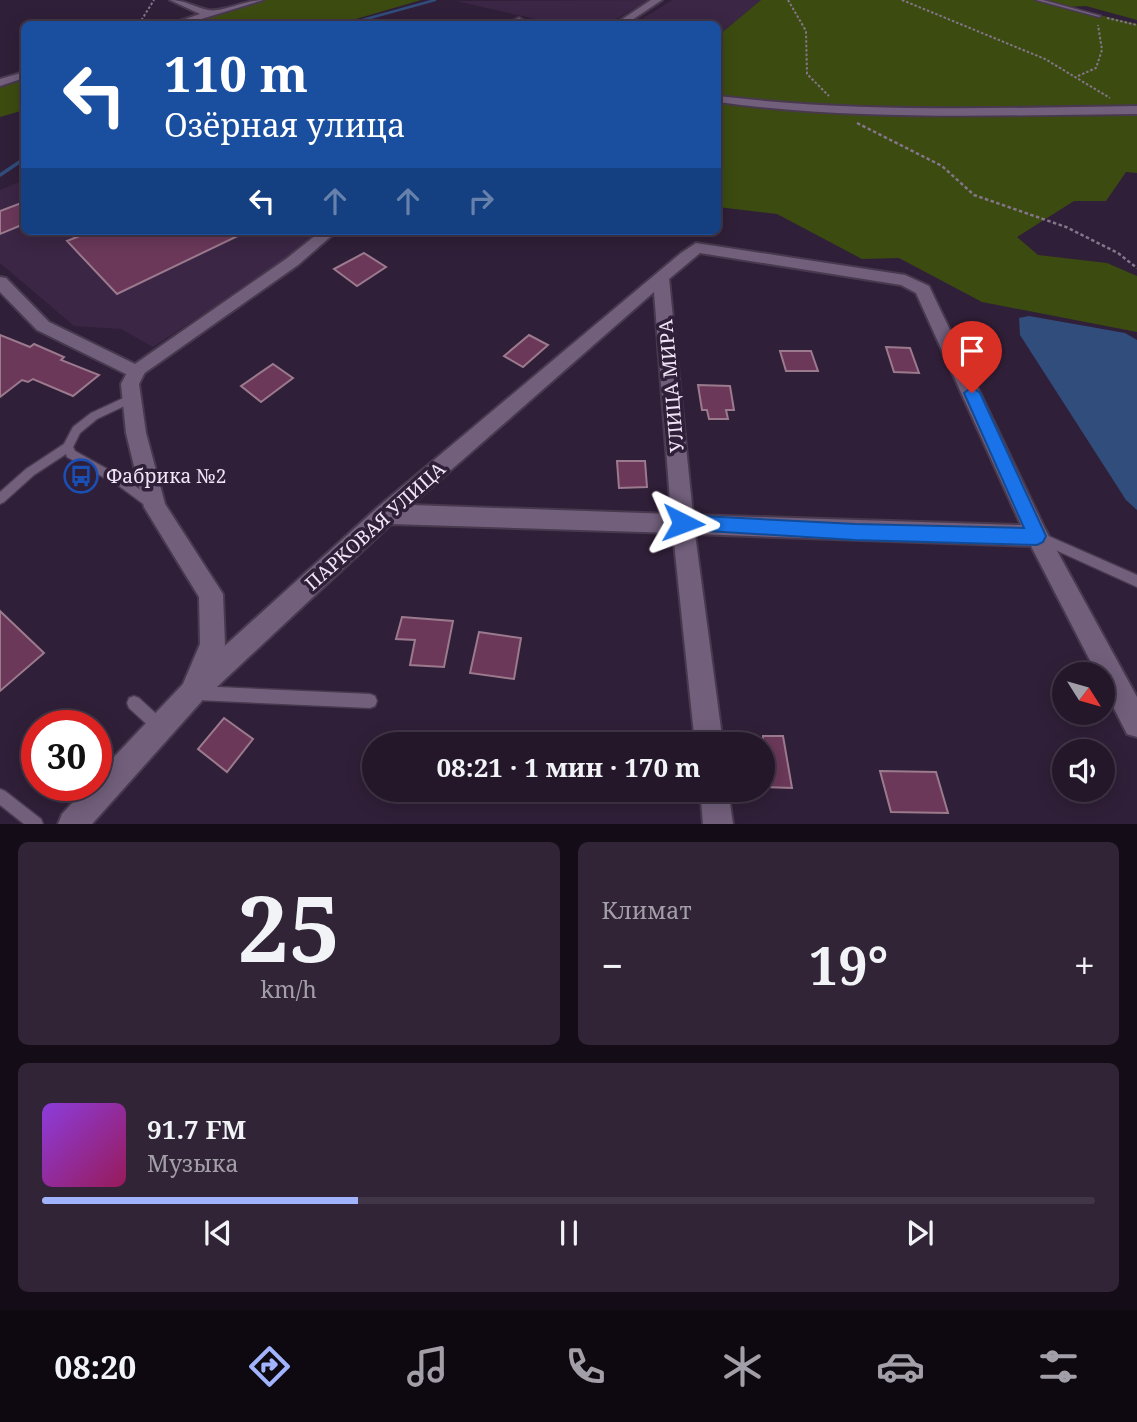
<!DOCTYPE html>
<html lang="ru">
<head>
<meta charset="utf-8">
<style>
  :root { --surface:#24172a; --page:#302436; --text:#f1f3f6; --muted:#a39fa8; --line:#413647; --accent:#a1b3fd }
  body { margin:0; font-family:"Noto Serif",serif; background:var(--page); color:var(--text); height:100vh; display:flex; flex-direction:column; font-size:26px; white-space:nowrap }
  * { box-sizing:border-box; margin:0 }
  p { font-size:23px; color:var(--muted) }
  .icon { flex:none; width:38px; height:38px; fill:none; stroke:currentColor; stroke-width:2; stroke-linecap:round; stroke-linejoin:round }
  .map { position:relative; height:824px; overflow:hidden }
  .side { display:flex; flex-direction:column; gap:18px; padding:18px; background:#140d17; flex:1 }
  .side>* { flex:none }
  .guide { position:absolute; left:21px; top:21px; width:700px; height:214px; border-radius:10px; box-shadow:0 4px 18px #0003,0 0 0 2px var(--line); background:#1a4fa0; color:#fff; overflow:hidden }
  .needle { width:46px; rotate:127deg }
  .tools { position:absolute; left:1052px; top:662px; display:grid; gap:14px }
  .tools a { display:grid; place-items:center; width:63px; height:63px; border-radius:50%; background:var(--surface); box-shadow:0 4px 18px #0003,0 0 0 2px var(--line); font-size:35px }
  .speed { position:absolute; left:21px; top:710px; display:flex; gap:14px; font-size:35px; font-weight:700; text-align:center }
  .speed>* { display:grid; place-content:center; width:91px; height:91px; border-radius:50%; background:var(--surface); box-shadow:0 4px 18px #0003,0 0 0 2px var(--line); line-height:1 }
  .speed .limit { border:10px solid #d22; background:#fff; color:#111 }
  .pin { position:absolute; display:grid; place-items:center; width:60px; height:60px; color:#fff; margin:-72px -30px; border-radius:50% 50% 50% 0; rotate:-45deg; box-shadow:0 0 7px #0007 }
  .pin .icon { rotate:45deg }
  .me { position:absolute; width:77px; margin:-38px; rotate:93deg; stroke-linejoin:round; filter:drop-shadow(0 0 5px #0008) }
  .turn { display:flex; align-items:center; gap:24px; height:147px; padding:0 28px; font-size:32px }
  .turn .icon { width:91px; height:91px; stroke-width:2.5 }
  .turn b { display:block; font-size:49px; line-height:60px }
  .lanes { display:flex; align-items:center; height:66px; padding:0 28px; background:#0003; justify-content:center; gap:35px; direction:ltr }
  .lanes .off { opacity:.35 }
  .big { font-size:52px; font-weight:700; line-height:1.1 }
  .side .widget { flex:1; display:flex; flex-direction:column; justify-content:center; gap:10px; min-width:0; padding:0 24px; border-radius:10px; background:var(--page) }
  .side .dial { align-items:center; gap:0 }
  .dial b { font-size:91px; line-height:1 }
  .song { display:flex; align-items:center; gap:21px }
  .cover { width:84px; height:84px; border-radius:10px; background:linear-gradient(135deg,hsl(270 70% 55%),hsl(330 70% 35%)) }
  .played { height:7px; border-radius:4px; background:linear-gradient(90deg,var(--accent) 30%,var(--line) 30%) }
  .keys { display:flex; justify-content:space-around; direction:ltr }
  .heat { display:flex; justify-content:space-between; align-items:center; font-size:38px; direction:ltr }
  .side .tiles { flex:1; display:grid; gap:18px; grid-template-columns:1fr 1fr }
  .widget:last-child { grid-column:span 2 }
  .trip { position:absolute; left:362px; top:732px; width:413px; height:70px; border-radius:35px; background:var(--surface); box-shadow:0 4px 18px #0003,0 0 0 2px var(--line); font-weight:700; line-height:70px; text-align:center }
  .dock { display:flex; height:112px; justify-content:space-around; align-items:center; background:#0e0911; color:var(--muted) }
  .dock .icon { width:49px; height:49px }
  .dock .current { color:var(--accent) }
  .dock b { font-size:32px; color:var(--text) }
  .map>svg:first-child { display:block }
  .built { fill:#3b2645 }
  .green { fill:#3c4c10 }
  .water { fill:#314d7c }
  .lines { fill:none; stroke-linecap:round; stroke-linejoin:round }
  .stream-far1 { stroke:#314d7c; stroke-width:2.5 }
  .stream { stroke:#314d7c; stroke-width:3.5 }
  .building { fill:#6b3859; stroke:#9b7a8e; stroke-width:2 }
  .service-casing { stroke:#48394e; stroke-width:3 }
  .minor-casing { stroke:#48394e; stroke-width:4 }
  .tertiary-casing { stroke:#48394e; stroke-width:4 }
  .path-far1 { stroke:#84758b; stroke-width:2; stroke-dasharray:2.5 2; stroke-linecap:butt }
  .path { stroke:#84758b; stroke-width:2.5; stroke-dasharray:3.5 2.5; stroke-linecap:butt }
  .service { fill:#725f7c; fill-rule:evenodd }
  .minor { fill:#725f7c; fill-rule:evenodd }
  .tertiary { fill:#725f7c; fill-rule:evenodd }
  .route { fill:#1a73e8; stroke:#114b97; stroke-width:2 }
  .labels { text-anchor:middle; stroke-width:7; stroke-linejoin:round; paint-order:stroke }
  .street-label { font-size:19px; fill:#f0e5f6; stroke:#301f38 }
  .poi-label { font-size:19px; fill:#f0e5f6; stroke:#301f38; text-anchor:start }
</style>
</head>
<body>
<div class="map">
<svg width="1137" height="824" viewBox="0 0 1137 824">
  <rect width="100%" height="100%" fill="#301f38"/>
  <path class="built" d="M648 0 608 24H557L456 1Z
    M672 0H761L718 36V24H634Z
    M24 180V231H318L281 263 153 347 121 329 74 326 0 263V190Z"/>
  <path class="green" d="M266 0H421L339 24H185Z
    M761 0H1137V20L1086 6 1066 7 1137 24V173L1126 172 1106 201H1074L1017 237 1038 255 1107 263 1137 276V332L982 302 899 258 862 259 777 214 718 207V36Z
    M24 78V110L0 117V86Z"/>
  <path class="water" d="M1029 316 1125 333 1137 340V510L1126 500 1020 335 1019 318Z"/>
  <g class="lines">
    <path class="stream-far1" d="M348 24 435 0"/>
    <path class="stream" d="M0 175 24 159"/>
  </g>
  <path class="building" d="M24 202V224L0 234V211Z
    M92 231H248L117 294 67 241Z
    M364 253 386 267 357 286 334 269Z
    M0 335 30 347 34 344 64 357 61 360 99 375 73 396 33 379 28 382 22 380 0 397Z
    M529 335 548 345 523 367 504 356Z
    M886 347 910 348 919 373 894 372Z
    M780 351H811L818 371H786Z
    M273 364 293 378 261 402 241 386Z
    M698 385 730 386 734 410H726L728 419H709L707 410H702Z
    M617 461H645L647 487 619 488Z
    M0 611 44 653 0 691Z
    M402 617 453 621 444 667 410 665 415 640 396 639Z
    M479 632 521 638 514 679 470 673Z
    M224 718 253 739 227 772 198 749Z
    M763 736H783L792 788 763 787Z
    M880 771 936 772 948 813 891 812Z"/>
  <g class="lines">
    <defs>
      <path id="service" d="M1036 0H1043L1101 16 1099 17Z
        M132 394 135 395 137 398 135 401 97 419 80 433 73 447 75 451 127 480 154 500 155 503 154 506 150 508 146 506 119 486 67 457 66 454 34 475 4 502 0 504V492L26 469 64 444 73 427 91 413Z
        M1044 534 1137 575V587L1040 543 1038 539 1040 535Z
        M196 686 370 694 375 696 377 701 375 706 370 708 196 700 191 698 189 693 191 688Z
        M134 696 139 698 163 720 165 725 163 730 158 732 153 730 129 708 127 703 129 698Z
        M0 789 5 791 41 819 43 824H24L0 805Z"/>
      <path id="minor" d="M170 0C185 0 194 7 208 10 221 13 246 0 263 0L185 24H171L200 14Z
        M651 0H662L626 24H615Z
        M519 18 524 21 522 23 507 24Z
        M24 72V78L0 86V79Z
        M718 96C857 113 997 108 1137 106V114C997 115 857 121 718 102Z
        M321 231H337L298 265 136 379 37 330 0 292V277L6 278 49 322 135 364 286 259Z
        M696 243 905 275 929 286 1045 529 1137 697V737L1127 734 1102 685V674H1097L1031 546 695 534 723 744H695L673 533 391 524 204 699 195 703 186 699 182 690 186 681 378 507 681 253ZM700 253 901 285 916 293 1021 525 693 515 669 279ZM654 292 671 514 411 505Z
        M700 789H728L733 824H703Z"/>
      <path id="tertiary" d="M136 365 142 367 145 372 139 384 146 433 165 504 223 594 225 645 201 702 92 824H58L62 814 88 786H96V776L183 684 200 644 199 597 144 507 126 433 121 384 130 367Z"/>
    </defs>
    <use href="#service" class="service-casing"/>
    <use href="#minor" class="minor-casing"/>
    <use href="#tertiary" class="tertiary-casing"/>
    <path class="path-far1" d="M788 0 806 31 807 74 829 96
      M902 0 1045 59 1110 98
      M1107 18 1137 25
      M139 24 154 0
      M1078 76 1096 68 1102 50 1098 25"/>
    <path class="path" d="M857 123 942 166 974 195 1066 227 1118 253 1137 268"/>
    <use href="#service" class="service"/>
    <use href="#minor" class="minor"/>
    <use href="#tertiary" class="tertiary"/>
  </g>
  <path class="route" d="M972 387 980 393 1046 536 1043 542 1037 545 855 540 676 529 674 523 676 517 683 515 855 524 1024 528 964 393Z"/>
  <defs>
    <symbol id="bus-ring" viewBox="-11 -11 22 22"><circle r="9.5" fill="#301f38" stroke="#1a4fb4" stroke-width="1.5"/><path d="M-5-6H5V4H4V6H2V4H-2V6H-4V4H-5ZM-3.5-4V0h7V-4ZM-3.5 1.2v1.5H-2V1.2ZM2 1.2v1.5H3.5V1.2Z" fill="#1a4fb4"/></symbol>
  </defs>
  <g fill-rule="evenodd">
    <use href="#bus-ring" x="62" y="457" width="38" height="38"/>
  </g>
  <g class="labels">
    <g class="street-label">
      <text transform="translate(671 386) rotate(-95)" y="7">УЛИЦА МИРА</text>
      <text transform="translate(375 526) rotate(-42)" y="7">ПАРКОВАЯ УЛИЦА</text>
    </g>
    <g class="poi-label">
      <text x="106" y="483">Фабрика №2</text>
    </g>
  </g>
</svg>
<div class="tools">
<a><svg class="needle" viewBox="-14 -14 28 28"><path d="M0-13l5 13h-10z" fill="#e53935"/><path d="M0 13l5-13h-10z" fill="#a39fa8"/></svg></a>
<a><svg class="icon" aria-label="sound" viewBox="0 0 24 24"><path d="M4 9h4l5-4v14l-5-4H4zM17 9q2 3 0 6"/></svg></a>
</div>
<div class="speed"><div class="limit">30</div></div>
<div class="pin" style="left:972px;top:393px;background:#d93025"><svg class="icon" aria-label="arrive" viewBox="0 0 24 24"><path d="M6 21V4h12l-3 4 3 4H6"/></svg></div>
<svg class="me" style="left:683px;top:523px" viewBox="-20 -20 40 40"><path d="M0-17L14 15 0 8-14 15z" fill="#1a73e8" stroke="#fff" stroke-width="4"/></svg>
<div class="trip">08:21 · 1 мин · 170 m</div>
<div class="guide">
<div class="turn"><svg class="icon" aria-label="left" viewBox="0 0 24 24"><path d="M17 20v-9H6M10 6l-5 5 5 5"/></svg><div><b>110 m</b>Озёрная улица</div></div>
<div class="lanes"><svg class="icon" aria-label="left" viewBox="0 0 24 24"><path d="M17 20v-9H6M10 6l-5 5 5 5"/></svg><svg class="icon off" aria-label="ahead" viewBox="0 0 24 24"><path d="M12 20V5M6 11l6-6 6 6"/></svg><svg class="icon off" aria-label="ahead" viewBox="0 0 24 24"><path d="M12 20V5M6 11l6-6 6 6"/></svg><svg class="icon off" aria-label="right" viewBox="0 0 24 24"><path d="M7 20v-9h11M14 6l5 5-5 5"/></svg></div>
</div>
</div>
<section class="side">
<div class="tiles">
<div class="widget dial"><b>25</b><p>km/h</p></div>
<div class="widget"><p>Климат</p>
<div class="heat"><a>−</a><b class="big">19°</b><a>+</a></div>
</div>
<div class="widget">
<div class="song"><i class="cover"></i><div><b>91.7 FM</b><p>Музыка</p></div></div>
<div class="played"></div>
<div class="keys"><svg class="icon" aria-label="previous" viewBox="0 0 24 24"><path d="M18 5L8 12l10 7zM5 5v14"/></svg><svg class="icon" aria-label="pause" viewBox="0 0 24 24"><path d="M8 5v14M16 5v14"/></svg><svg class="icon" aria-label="next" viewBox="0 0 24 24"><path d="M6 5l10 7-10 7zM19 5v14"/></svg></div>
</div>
</div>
</section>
<nav class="dock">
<b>08:20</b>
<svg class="icon current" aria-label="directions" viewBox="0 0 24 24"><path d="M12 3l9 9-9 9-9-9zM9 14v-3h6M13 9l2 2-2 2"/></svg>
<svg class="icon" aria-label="music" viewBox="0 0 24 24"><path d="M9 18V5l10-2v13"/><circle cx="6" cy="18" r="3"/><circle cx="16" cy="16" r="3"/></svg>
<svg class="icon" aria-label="phone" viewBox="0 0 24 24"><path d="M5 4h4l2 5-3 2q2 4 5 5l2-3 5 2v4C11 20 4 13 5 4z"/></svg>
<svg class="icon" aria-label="climate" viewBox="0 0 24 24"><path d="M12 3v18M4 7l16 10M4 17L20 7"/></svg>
<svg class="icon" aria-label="car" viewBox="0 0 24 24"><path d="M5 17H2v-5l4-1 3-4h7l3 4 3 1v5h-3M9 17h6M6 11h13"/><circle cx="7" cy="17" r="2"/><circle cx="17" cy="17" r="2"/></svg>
<svg class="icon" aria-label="filters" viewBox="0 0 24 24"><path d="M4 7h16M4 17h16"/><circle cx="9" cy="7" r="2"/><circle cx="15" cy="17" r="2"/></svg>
</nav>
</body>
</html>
